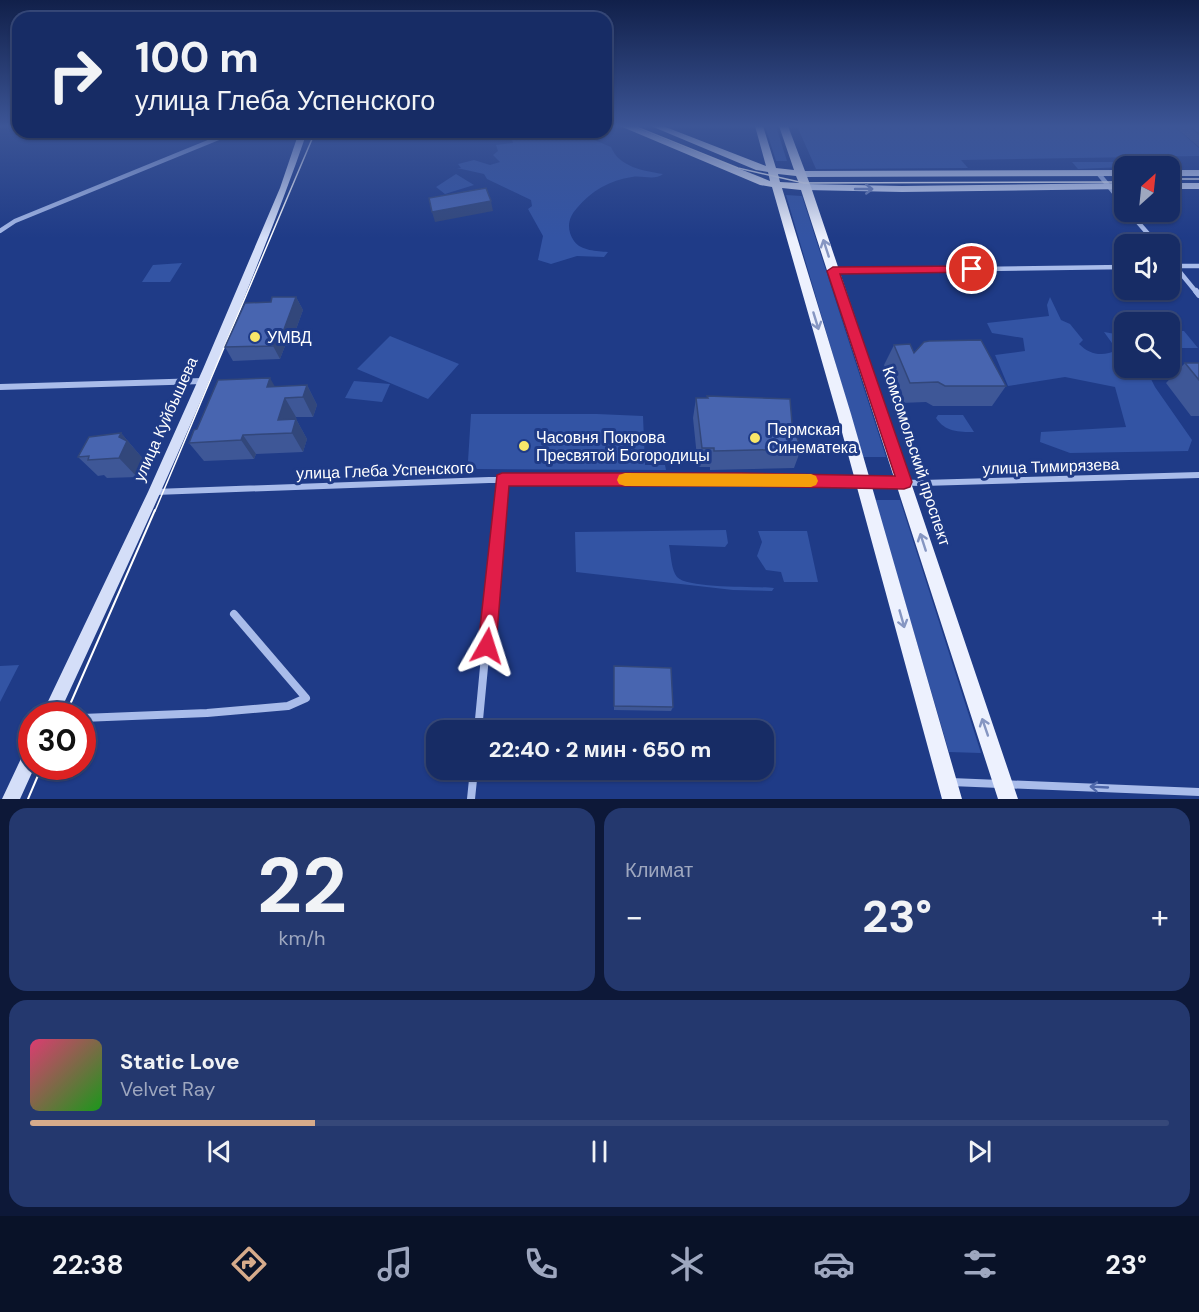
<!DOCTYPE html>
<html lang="ru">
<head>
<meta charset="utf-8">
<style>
  :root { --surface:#172c65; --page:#24386e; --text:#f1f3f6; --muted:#9ea7bf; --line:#364879; --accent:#d6ab8b }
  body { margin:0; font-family:"DM Sans",sans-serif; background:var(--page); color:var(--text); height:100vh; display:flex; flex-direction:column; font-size:22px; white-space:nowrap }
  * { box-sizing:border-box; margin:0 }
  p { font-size:20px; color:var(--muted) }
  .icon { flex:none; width:33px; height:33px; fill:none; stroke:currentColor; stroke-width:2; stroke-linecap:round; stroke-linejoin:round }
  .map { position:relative; height:799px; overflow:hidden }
  .side { display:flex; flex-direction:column; gap:9px; padding:9px; background:#0d1838; flex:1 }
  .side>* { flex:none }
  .banner { position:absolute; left:12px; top:12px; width:600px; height:126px; border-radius:18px; box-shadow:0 2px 4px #0004,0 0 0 2px var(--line); background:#172c65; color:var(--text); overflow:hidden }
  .needle { width:39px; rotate:27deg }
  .tools { position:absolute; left:1114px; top:156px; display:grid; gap:12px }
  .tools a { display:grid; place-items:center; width:66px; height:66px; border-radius:12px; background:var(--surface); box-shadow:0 2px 4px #0004,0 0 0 2px var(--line); font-size:30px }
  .speed { position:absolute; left:18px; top:702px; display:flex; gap:12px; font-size:30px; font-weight:700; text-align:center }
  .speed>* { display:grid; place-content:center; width:78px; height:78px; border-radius:50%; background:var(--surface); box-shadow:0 2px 4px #0004,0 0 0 2px var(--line); line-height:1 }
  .speed .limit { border:9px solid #d22; background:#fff; color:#111 }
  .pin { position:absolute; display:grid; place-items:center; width:51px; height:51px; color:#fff; margin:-26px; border:3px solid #fff; border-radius:50%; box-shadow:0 2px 6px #0007 }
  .me { position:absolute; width:66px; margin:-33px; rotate:6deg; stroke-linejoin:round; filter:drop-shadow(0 0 4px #0008) }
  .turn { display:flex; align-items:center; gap:21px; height:126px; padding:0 24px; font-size:27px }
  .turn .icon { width:78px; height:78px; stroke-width:2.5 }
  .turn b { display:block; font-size:42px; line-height:51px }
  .big { font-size:45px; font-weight:800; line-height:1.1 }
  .side .tile { flex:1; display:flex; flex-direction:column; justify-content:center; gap:9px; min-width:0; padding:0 21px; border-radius:18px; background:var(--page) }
  .side .dial { align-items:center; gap:0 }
  .dial b { font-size:78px; line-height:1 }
  .song { display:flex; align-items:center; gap:18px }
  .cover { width:72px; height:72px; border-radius:9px; background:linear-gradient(135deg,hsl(340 70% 55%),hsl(120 70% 35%)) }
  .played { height:6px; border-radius:3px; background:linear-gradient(90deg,var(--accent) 25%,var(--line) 25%) }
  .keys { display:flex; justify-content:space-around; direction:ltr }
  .heat { display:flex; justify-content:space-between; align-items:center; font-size:33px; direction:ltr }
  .side .tiles { flex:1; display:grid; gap:9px; grid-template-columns:1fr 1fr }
  .tile:last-child { grid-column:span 2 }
  .trip { position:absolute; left:426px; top:720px; width:348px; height:60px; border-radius:18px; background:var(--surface); box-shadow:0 2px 4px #0004,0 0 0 2px var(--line); font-weight:800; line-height:60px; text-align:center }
  .menu { display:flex; height:96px; justify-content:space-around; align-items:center; background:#091228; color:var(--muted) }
  .menu .icon { width:42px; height:42px }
  .menu .selected { color:var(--accent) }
  .menu b { font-size:27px; color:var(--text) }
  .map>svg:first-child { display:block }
  .green { fill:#3354a4 }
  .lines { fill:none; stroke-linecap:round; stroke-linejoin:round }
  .street-far2 { stroke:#a9bcea; stroke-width:4.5 }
  .street-far1 { stroke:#a9bcea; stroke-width:6 }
  .street { stroke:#a9bcea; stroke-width:8 }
  .secondary { fill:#d4def8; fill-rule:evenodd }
  .primary { fill:#edf1fe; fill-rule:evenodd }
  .tram-far1 { stroke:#fff; stroke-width:1.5 }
  .tram { stroke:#fff; stroke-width:2 }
  .wall { fill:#3e5797 }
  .shaded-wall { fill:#32477b }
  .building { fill:#4865b0; stroke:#32477b; stroke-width:1.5 }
  .oneway { stroke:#7084ba }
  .oneway2 { stroke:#8696c2 }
  .oneway3 { stroke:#4f68aa }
  .route { fill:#e11d48; stroke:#92132f; stroke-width:1.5 }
  .slow { fill:#f59e0b }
  .poi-dot { fill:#f9e769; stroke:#1f3b87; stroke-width:2 }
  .labels { text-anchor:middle; stroke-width:6; stroke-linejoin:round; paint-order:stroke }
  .poi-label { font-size:16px; fill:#fff; stroke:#1f3b87; text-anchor:start }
  .street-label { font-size:16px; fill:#fff; stroke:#1f3b87 }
</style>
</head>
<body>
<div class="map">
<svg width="1199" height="799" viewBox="0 0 1199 799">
  <rect width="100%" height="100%" fill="#1f3b87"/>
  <path class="green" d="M765 126H776L787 161H776Z
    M797 126H1174L1199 148V156L961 160 968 168 816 169Z
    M509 132H556L571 138 587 137 611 147C619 167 644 171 663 174 654 181 643 175 632 177 610 180 591 191 577 208 568 218 566 229 574 241 581 251 597 251 608 252L604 257 577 256 551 264 538 260 543 236 528 209 532 206 531 200 487 179 484 174 457 168H461L458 164 474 160 490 165 500 162 493 155 498 151 496 145 513 143Z
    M1072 162H1142L1147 166 1078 169Z
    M456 174 474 185 445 194 436 187Z
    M786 195 802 196 886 457H863Z
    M182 263 170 282H142L153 265Z
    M1050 297 1061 320 1070 324 1083 340 1079 344C1090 355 1103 357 1117 350L1104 332 1121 335 1122 328H1125V368H1141L1149 375 1155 387 1192 440 1188 451 1070 453 1040 442 1041 432 1126 427 1115 387 1065 377 1008 386 995 355 1025 351 1023 338 992 333 987 323 1049 316 1047 305Z
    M1170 331H1184L1198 348H1174L1170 344Z
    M390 336 459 364 428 399 357 369Z
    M354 381 390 384 382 402 345 398Z
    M471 414H597L643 416 645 465H665L666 470 477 469 468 461Z
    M938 415H963L974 432C959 432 945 432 936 418Z
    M875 500H900L981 753 949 752Z
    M726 530 728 543 725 547 669 545C671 554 671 570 677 577 688 589 756 586 774 588L772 591 733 590 576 572 575 532Z
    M758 531H807L818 582H784L781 572 766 570 757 556 762 542Z
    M19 665 0 702V666Z"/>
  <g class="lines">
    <path class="street-far2" d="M1098 173 1125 206
      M1129 212 1157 244
      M0 231 15 221 233 132
      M1170 260 1197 293
      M1174 266H1199
      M834 271 1125 267"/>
    <path class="street-far1" d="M1196 291 1199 295
      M0 387 203 381
      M155 492 489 480 741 479 923 483 1199 475
      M499 511 502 480"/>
    <path class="street" d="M82 718 207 713 288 706 306 698 234 614
      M478 730 499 510
      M951 782 1199 792
      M471 799 474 770"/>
    <path class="secondary" d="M299 132H307C287 191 264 248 241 306 184 444 121 580 58 716H41L148 492 203 369 280 188Z
      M1125 170V176L801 177 797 174 801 171Z
      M1170 170H1199V176H1170Z
      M1125 183V189L902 192 806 190 802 187 806 184 902 186Z
      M1170 183H1199V189H1170Z
      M32 746V766H35L20 799H2L26 748Z"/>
    <path class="primary" d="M620 126H632L770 181 768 172 756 170 651 126H663L766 166 755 126H763L776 168 794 170 779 126H788L811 187 1018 799H998L801 190 782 188 851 414 962 799H942L837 414 772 187 760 185ZM778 174 796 176 799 183 780 182Z"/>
    <path class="tram-far1" d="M634 126 738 168 804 183 1125 182
      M1170 179H1199
      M155 511 315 132"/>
    <path class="tram" d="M65 716 155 510
      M28 799 42 766"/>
  </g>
  <path class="wall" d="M1174 126H1199V147Z
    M296 297 303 310 290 346H285L280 359 233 361 225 347 271 302Z
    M894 345 914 353 1006 386 992 406H933L926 402 900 403 884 365Z
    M1185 363H1199V416H1191L1166 383Z
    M307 385 317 405 313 417H296V419L307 439 303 452 256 454 254 459 204 461 189 443 275 387Z
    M707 396 792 423 801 449 794 468 710 470V467H698L693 418 696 398H707Z
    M121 433 144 460 137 477 107 478 104 475 98 476 78 457Z
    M614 666 673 707 671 711 614 710Z"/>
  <path class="shaded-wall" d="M491 201 493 211 435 222 432 212Z
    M296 297 303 310 290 346 283 332Z
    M278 332 285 346 280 359 273 346Z
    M270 378 281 397 267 387Z
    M307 385 317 405 313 417 303 397Z
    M285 398 296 417 292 433 278 420Z
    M296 419 307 439 303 452 292 433Z
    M121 433 144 460 137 477 119 458V437Z
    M243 435 256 454 254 459 241 440Z"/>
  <path class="building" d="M1189 126H1199V134Z
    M486 188 491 201 432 212 429 198Z
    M272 297H296L283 332H278L273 346 225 347 245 303 271 302Z
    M981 340 1006 386H945L938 382 910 383 894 345 910 344 914 353 924 342 929 341Z
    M1185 363H1199V380Z
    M270 378 267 387 307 385 303 397 285 398 278 420 296 419 292 433 243 435 241 440 189 443 194 430 197 429 218 380Z
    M707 396 790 399 792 423 801 449 714 451V448H702L696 398H708Z
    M121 433 119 437 127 441 119 458 88 460 89 456 78 457 89 437Z
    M614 666 671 668 673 707 614 706Z"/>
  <defs><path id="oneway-shaft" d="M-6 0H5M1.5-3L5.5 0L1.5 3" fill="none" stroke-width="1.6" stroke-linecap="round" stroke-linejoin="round" transform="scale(1.5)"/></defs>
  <use class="oneway" href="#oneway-shaft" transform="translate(864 189)"/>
  <g class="oneway2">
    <use href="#oneway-shaft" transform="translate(826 248) rotate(-108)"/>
    <use href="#oneway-shaft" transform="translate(816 321) rotate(73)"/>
    <use href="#oneway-shaft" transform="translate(923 542) rotate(-108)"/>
    <use href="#oneway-shaft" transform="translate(902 619) rotate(74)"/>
    <use href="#oneway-shaft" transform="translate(985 727) rotate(-109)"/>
  </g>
  <use class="oneway3" href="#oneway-shaft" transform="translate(1099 787) rotate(-177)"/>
  <linearGradient id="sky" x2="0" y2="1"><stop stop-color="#11204a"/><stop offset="0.53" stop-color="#3c5596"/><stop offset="1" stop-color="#3c5596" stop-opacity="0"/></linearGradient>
  <rect width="1199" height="238" fill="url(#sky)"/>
  <path class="route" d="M972 266 976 267V272L840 274 912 482 910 487 904 489 741 486H509L496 646 493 652 487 655 480 652 478 646 497 475 502 473H741L895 476 827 271 833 267Z"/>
  <path class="slow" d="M625 473 811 474 816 476 818 481 816 485 811 487 625 486 619 484 617 480 619 475Z"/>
  <g class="poi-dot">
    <circle cx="255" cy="337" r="6"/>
    <circle cx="755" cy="438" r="6"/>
    <circle cx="524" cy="446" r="6"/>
  </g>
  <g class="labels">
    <g class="poi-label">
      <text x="267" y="343">УМВД</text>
      <text x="767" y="435">Пермская<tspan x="767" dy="18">Синематека</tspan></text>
      <text x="536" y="443">Часовня Покрова<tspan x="536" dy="18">Пресвятой Богородицы</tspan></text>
    </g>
    <g class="street-label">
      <text transform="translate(165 419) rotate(-66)" y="6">улица Куйбышева</text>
      <text transform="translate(917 456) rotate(72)" y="6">Комсомольский проспект</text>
      <text transform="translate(1051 466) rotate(-2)" y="6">улица Тимирязева</text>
      <text transform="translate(385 470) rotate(-2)" y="6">улица Глеба Успенского</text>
    </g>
  </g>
</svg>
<div class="tools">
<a><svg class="needle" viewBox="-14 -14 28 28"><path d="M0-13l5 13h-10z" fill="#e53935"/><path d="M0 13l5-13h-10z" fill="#9ea7bf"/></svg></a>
<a><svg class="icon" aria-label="sound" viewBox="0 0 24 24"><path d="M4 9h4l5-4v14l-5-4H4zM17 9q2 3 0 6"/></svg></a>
<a><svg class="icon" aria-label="search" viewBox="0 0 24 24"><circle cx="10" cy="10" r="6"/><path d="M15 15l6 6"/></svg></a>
</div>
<div class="speed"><div class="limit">30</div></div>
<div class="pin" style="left:972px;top:269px;background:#d93025"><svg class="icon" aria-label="arrive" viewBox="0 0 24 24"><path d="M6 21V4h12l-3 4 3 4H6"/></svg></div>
<svg class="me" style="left:487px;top:646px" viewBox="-20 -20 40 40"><path d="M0-17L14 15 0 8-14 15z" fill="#e11d48" stroke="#fff" stroke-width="4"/></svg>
<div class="trip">22:40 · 2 мин · 650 m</div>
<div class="banner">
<div class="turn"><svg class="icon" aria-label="right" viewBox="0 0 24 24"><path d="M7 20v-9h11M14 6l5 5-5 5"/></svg><div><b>100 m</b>улица Глеба Успенского</div></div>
</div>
</div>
<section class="side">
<div class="tiles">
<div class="tile dial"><b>22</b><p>km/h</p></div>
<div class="tile"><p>Климат</p>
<div class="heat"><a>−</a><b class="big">23°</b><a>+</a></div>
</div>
<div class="tile">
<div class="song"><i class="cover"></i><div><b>Static Love</b><p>Velvet Ray</p></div></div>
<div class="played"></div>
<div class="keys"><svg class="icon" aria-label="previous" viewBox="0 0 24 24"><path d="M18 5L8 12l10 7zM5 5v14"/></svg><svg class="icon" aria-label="pause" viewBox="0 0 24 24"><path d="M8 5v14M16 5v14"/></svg><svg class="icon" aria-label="next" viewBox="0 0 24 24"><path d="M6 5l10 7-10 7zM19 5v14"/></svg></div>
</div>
</div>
</section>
<nav class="menu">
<b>22:38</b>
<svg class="icon selected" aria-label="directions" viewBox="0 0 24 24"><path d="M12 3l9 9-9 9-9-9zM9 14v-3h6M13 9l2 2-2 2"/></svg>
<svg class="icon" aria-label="music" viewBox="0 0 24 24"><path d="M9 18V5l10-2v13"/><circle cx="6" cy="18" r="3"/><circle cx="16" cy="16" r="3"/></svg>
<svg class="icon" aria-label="phone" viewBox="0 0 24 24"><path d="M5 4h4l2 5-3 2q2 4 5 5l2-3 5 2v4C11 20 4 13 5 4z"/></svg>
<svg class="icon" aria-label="climate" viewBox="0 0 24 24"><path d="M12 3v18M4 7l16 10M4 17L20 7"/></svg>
<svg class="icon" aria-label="car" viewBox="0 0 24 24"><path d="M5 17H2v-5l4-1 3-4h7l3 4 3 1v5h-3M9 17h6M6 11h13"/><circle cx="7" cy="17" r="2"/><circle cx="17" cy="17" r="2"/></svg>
<svg class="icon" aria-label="filters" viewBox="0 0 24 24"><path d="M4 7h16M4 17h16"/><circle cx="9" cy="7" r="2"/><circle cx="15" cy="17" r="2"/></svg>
<b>23°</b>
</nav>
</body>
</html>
